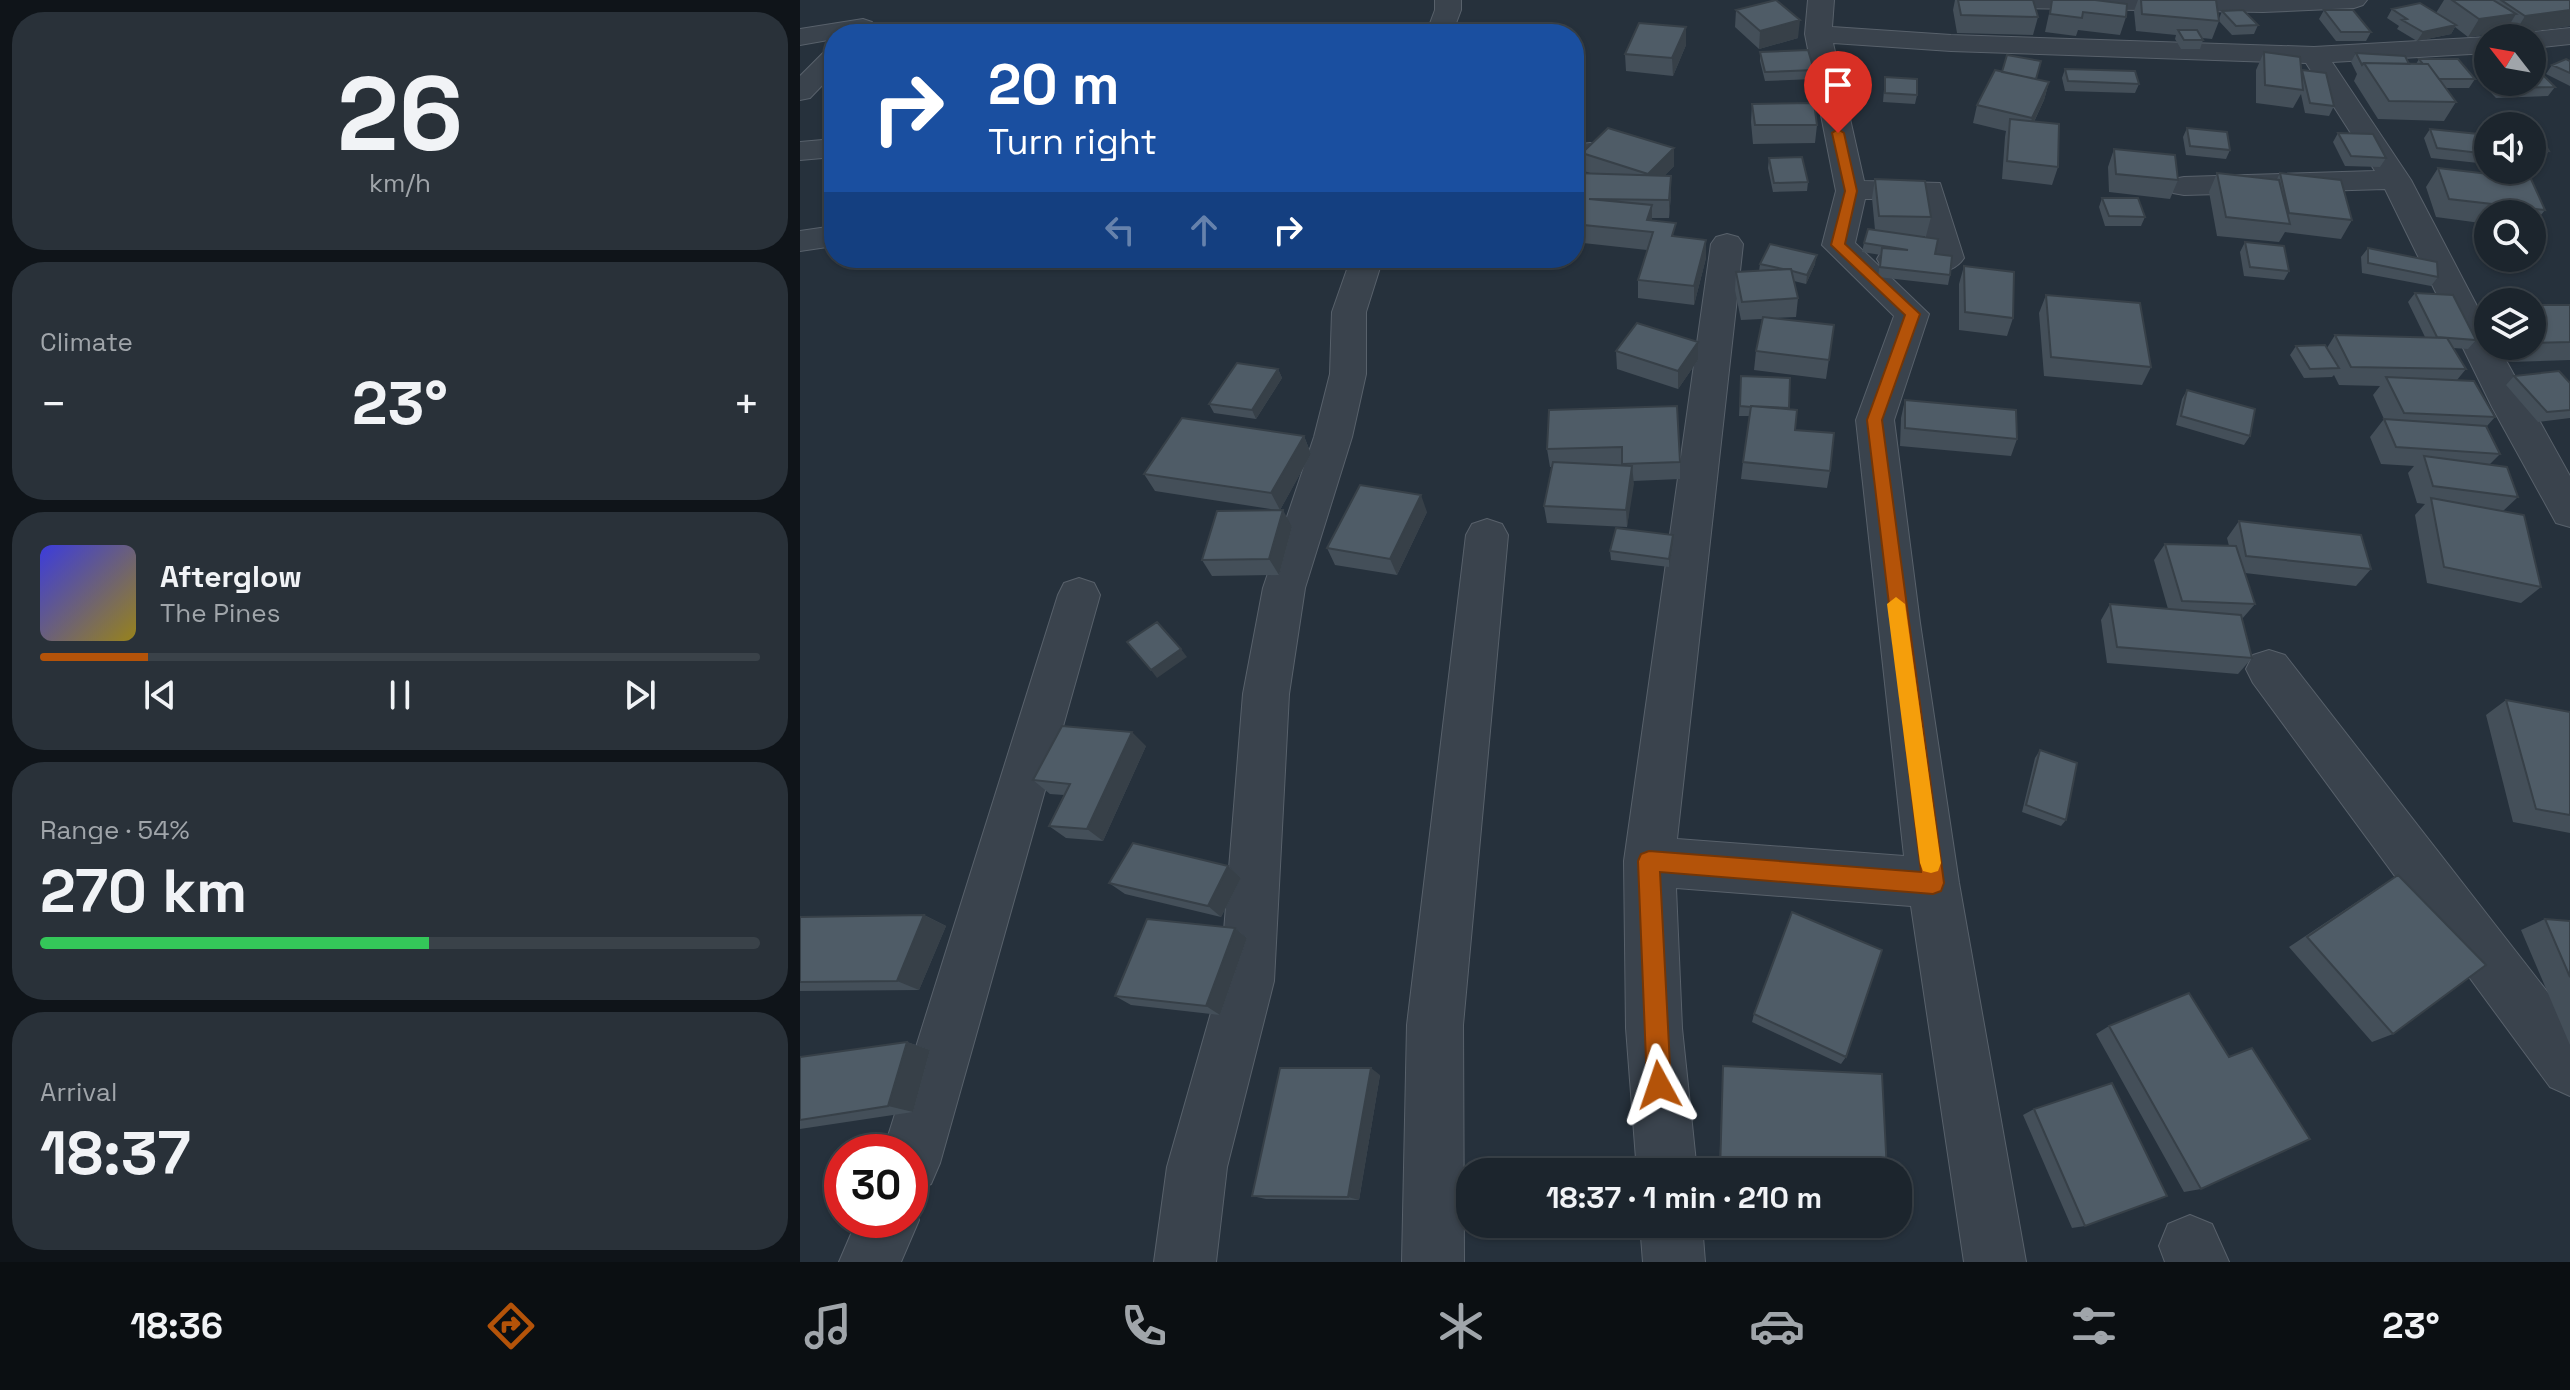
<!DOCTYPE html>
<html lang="en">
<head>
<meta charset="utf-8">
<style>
  :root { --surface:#1c252d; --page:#293139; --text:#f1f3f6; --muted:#a0a5aa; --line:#3a4249; --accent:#b45309 }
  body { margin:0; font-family:"Space Grotesk",sans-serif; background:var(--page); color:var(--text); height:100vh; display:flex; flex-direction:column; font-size:30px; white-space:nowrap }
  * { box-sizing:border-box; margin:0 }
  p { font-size:26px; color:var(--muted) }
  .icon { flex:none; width:44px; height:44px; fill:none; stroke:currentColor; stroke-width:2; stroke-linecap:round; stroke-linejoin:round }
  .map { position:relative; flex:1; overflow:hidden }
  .drawer { display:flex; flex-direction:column; gap:12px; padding:12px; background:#0f1419; width:800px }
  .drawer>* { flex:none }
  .top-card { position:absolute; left:24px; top:24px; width:760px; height:244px; border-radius:32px; box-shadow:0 2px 6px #0004,0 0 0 2px var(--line); background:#1a4fa0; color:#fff; overflow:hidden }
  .needle { width:52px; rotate:301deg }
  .buttons { position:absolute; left:1674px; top:24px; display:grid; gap:16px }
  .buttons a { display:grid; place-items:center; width:72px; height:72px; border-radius:50%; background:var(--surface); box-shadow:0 2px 6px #0004,0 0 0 2px var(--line); font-size:40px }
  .speed { position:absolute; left:24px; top:1134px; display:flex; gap:16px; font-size:40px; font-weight:700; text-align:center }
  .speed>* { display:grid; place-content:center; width:104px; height:104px; border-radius:50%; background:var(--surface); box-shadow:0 2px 6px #0004,0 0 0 2px var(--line); line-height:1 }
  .speed .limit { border:12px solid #d22; background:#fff; color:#111 }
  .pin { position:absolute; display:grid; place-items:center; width:68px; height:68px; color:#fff; margin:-82px -34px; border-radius:50% 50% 50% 0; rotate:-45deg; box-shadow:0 0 8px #0007 }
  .pin .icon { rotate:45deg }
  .me { position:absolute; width:88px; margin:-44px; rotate:355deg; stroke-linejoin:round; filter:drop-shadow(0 0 6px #0008) }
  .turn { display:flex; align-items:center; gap:28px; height:168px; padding:0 32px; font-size:36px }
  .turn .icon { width:104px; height:104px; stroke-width:2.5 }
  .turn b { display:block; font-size:56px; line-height:68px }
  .lanes { display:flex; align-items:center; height:76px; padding:0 32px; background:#0003; justify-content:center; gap:40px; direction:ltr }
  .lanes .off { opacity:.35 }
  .big { font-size:60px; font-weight:700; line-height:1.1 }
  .drawer .tile { flex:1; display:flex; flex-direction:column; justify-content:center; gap:12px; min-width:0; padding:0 28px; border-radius:32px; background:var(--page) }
  .drawer .dial { align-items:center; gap:0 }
  .dial b { font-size:104px; line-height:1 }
  .song { display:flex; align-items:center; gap:24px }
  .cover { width:96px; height:96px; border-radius:12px; background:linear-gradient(135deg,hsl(240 70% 55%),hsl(50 70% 35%)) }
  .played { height:8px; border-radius:4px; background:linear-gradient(90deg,var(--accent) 15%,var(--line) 15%) }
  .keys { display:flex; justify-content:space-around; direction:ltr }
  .heat { display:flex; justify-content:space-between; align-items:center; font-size:44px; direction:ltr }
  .charge { height:12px; border-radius:6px; background:linear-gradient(90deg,#34c759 54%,var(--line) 0) }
  .trip { position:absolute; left:656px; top:1158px; width:456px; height:80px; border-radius:32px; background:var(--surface); box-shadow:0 2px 6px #0004,0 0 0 2px var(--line); font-weight:700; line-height:80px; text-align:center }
  .dock { display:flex; height:128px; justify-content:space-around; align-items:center; background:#0b0f12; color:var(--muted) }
  .dock .icon { width:56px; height:56px }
  .dock .active { color:var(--accent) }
  .dock b { font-size:36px; color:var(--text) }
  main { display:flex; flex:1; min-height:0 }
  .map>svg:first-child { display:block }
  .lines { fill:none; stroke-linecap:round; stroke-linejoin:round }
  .street-casing { stroke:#58616b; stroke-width:2 }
  .street { fill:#3a434d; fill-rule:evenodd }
  .wall { fill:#444f59 }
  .shaded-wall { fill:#374048 }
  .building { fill:#4f5c67; stroke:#374048; stroke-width:2 }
  .route { fill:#b45309; stroke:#753606; stroke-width:2 }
  .slow { fill:#f59e0b }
</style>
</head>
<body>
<main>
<section class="drawer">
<div class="tile dial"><b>26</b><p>km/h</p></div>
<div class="tile"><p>Climate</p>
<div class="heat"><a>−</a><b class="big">23°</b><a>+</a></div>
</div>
<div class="tile">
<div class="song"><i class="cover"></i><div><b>Afterglow</b><p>The Pines</p></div></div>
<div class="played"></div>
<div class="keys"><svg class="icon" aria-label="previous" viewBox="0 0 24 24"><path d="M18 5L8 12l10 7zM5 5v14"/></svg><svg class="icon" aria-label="pause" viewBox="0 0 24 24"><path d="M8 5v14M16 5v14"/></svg><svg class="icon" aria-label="next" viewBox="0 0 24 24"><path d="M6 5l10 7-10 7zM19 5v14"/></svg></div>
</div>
<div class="tile"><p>Range · 54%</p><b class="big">270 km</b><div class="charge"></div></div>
<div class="tile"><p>Arrival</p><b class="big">18:37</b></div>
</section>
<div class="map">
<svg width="1770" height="1262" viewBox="0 0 1770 1262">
  <rect width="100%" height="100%" fill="#26313c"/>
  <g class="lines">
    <defs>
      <path id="street" d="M635 0H661V10L652 34H626L635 10Z
        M1008 0H1034L1032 27 1151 35 1514 47 1688 37 1692 38H1688V53L1532 62 1611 180 1688 327V346H1698L1770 476V527L1756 523 1692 407 1585 189 1384 195 1373 193 1369 186 1373 179 1384 177 1575 171 1506 63 1151 51 1033 43 1064 181 1140 183 1164 258C1149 282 1105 272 1081 266L1077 259 1081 252 1093 249 1130 252 1116 199H1065L1055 243 1129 314 1094 420 1120 623 1159 883 1226 1262H1164L1111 906 876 888 882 1028 897 1172H837L826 1028 824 861 911 244 916 237 927 234 938 237 943 244 877 839 1104 856 1056 420 1094 316 1022 245 1036 191 1005 34Z
        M1204 0H1567L1563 5 1554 8 1463 12 1217 8 1208 5Z
        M63 19 72 22 76 27 72 32 34 34V39L0 45V29Z
        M1770 28V44L1732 48V38H1720L1732 32Z
        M34 49V73L10 98 0 100V76L25 51Z
        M34 139V157L0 160V142Z
        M790 143 800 146 805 152 800 158 774 163V145Z
        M34 226V246L0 251V231Z
        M551 258H583L566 312V374L552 437 505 588 489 694 474 981 427 1167 416 1262H354L367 1167 420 981 443 694 463 588 514 437 530 374 532 312Z
        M687 519 702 524 708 535 663 1025 664 1262H602L607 1025 666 535 672 524Z
        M279 578 294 583 300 595 140 1163 131 1184 110 1193V1152H83L258 595 264 583Z
        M1469 650 1485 655 1770 1021V1096L1750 1087 1453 683 1446 669 1453 655Z
        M110 1199 119 1220 101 1262H39L57 1220H110Z
        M1390 1215 1412 1224 1429 1262H1365L1359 1246 1368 1224Z
        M840 1224H902L905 1262H843Z"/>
    </defs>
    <use href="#street" class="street-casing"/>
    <use href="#street" class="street"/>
  </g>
  <path class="wall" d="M1155 0H1233L1238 17 1233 35 1157 33 1153 10Z
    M1252 0H1295L1326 17 1320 35 1278 30 1276 36 1245 32Z
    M1338 0H1416L1419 19 1422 11 1458 25 1454 34 1432 35 1419 21 1412 39 1402 38 1403 40 1400 49H1381L1375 39 1376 35 1336 31 1334 11Z
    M1644 0H1770V26L1714 34 1706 29 1705 32 1668 37 1655 27 1651 34 1617 41 1597 29 1599 26 1587 18 1592 9 1636 13Z
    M936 10 998 38 959 49 935 27Z
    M1524 10 1571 32 1566 41H1536L1519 19Z
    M886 45 873 76 826 71 825 54Z
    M1688 45V82H1732V56L1738 61 1734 67 1755 87 1748 96 1696 98 1677 78 1683 69H1688L1674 55 1680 46Z
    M960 52 1014 70 1013 79 965 81 960 61Z
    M1464 52 1501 72 1502 70 1534 106 1529 116 1505 113 1501 94 1493 108 1456 103V70Z
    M1556 53 1609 64H1616L1619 59 1675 79 1669 88H1645L1656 102 1644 121 1578 119 1554 81 1557 74 1551 62Z
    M1770 61V86L1746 74 1752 65Z
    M1265 69 1339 84 1335 93 1265 91 1262 78Z
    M1085 77 1117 95 1115 104 1083 102Z
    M1236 79 1249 82 1244 100 1234 122 1258 167 1252 185 1202 179 1205 137 1206 131 1173 123 1177 105Z
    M952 104 1017 125 1015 143 953 144 951 122Z
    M1387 128 1430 150 1426 159 1386 155 1383 137Z
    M1630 129 1688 135V164L1631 158 1624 138Z
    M1538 133 1586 158 1580 167 1545 166 1533 142Z
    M1732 136 1749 151 1742 160 1732 159Z
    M874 148V166L865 175 871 176V194L869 218H852V221L876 237 906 240V258L894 305 838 298V280L847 250 774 242V173H790L784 171 782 153Z
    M1314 149 1378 180 1370 199 1309 192 1308 167Z
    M969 158 1008 182 1007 191 973 192 968 168Z
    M1638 168 1745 210 1732 226V214H1688V224L1636 217 1626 187Z
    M1417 173 1477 179 1480 173 1552 220 1541 239 1485 232 1479 242 1417 236 1409 192Z
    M1075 179 1131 217 1126 236H1115L1135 254 1150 275 1148 285 1078 277 1081 255 1062 252 1064 243 1075 230 1072 198Z
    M1302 198 1345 217 1341 226H1305L1299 207Z
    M1445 242 1489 271 1484 280 1444 276 1440 252Z
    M1568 248 1638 277 1631 286 1562 273 1561 257Z
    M960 264H1015L1006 284 994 281 998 298 996 317 974 318 1034 325 1026 379 954 370 956 351 962 319 941 320 935 290 936 272 959 271Z
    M1164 266 1213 318 1207 336 1159 330V284Z
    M1615 293 1676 340 1668 349 1653 348 1666 369 1657 380 1695 417 1687 426 1700 454 1690 464 1718 497 1703 511 1741 587 1721 603 1627 583 1615 515 1625 504 1617 503 1608 473 1614 466 1581 464 1570 437 1584 419 1573 395 1580 386 1539 385 1534 375 1532 377 1504 378 1490 355 1496 346 1527 348 1535 335 1625 337 1608 302Z
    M1246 295 1351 367 1342 385 1244 376 1239 313Z
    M1732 305H1770V360L1710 362 1699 346H1732Z
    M1688 319V331L1683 324Z
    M816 351 898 360 878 389 817 369Z
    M478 369 482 378 456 419 414 413 409 404Z
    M941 376 989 408 995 430 1030 471 1027 488 941 479 943 462 950 416H939Z
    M1714 376 1770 383V418L1738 422 1706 385Z
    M1387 390 1450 436 1444 445 1376 425 1382 399Z
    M1105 400 1217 439 1211 456 1100 446 1101 418Z
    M749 410 880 462V479L833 481 827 527 747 523 744 506 752 467H750L747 449Z
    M504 436 511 454 480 510 492 527 479 575 412 576 402 560 477 510 355 491 344 474Z
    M627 512 597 575 535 565 527 548Z
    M1439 521 1571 569 1556 586 1445 573 1455 604 1442 619 1452 658 1438 674 1307 663 1301 620 1310 604 1368 609 1354 560 1365 544 1429 546 1427 538Z
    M873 535V544L869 567 811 560 810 551Z
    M1706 700 1770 712V833L1713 822 1686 715Z
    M346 746 303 841 266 838 249 826 264 795 250 794 233 780Z
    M1240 750 1266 820 1261 826 1222 812 1235 758Z
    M428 866 441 878 421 917 325 894 309 883Z
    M1598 875 1593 1034 1572 1042 1489 947 1579 887Z
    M124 915 146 926 119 990 0 991V917Z
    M1745 919 1770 921V1045L1721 930Z
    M435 928 447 938 420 1015 331 1005 315 996Z
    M954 1014 1046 1057 1041 1064 952 1022Z
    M1309 1026 1401 1189 1384 1192 1296 1034Z
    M107 1042 130 1050 113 1112 0 1129V1057Z
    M923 1066 1087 1172H919Z
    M580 1075 559 1200 466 1199 452 1196Z
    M1234 1109 1285 1226 1272 1228 1223 1115Z"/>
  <path class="shaded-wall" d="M1770 10V26L1714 34 1725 16Z
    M1716 14 1705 32 1668 37 1679 19Z
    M1000 20 998 38 959 49 960 31Z
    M1656 25 1651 34 1617 41 1623 32Z
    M886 27V45L873 76 872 58Z
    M1249 82 1244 100 1227 136 1232 118Z
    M874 148V166L849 192 848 174Z
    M871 176V194L869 218V200Z
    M852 205V223L847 220Z
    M906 240V258L894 305V286Z
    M1017 255 1015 264 1006 284 1007 275Z
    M898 342V360L878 389V371Z
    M478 369 482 378 456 419 452 410Z
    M504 436 511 454 480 510 471 493Z
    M832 466 834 484 827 527 826 510Z
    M621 495 627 512 597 575 590 559Z
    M483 510 492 527 479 575 469 559Z
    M873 535V544L869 567V559Z
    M381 649 387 657 357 678 351 670Z
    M332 732 346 746 303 841 287 829Z
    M428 866 441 878 421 917 408 906Z
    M124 915 146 926 119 990 97 981Z
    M435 928 447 938 420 1015 406 1006Z
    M107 1042 130 1050 113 1112 88 1106Z
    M571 1068 580 1075 559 1200 548 1197Z"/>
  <path class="building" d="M976 0 1000 20 960 31 936 10Z
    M1158 0H1233L1238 17 1161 15Z
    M1252 0H1295L1327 4 1326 17 1283 12 1282 18 1250 14Z
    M1341 0H1416L1419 21 1342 14Z
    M1652 0H1693L1716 14 1679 19Z
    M1701 0H1770V10L1725 16Z
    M1620 3 1656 25 1623 32 1602 20 1607 19 1592 9Z
    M1443 10 1458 25 1436 26 1422 11Z
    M1524 10H1553L1571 32H1541Z
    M839 23 886 27 872 58 825 54Z
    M1378 30H1397L1403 40H1384Z
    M1688 45V54L1680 46Z
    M1008 50 1014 70 965 72 960 52Z
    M1464 52 1500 57 1503 90 1465 85Z
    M1556 53 1605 56 1609 64 1564 63 1562 65Z
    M1207 55 1241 61 1236 79 1202 72Z
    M1619 59H1658L1675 79H1639L1628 64H1623Z
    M1766 59 1770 61V73L1752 65Z
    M1564 63 1628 64 1656 102 1589 101Z
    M1732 67H1735L1755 87 1703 88 1696 82H1732Z
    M1265 69 1335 71 1339 84 1268 81Z
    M1195 70 1249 82 1232 118 1177 105Z
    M1502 70 1526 73 1534 106 1510 103Z
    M1085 77 1117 79V95L1085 93Z
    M1014 103 1017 125H955L952 104Z
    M1210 119 1259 124 1258 167 1207 161Z
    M808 128 874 148 848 174 782 153Z
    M1387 128 1427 132 1430 150 1390 146Z
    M1630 129 1688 135V154L1637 148Z
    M1538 133 1573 134 1586 158 1551 156Z
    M1732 136H1740L1749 151 1732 149Z
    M1314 149 1375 155 1378 180 1316 174Z
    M1002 157 1008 182 974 183 969 158Z
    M1638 168 1731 179 1745 210 1649 199Z
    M774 173 871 176 869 200 789 199 852 205 847 220 876 223 872 236 906 240 894 286 838 280 853 232 774 224Z
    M1417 173 1479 180 1490 224 1426 217Z
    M1480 173 1541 180 1552 220 1489 213Z
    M1075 179 1125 181 1131 217 1079 216Z
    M1302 198H1338L1345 217 1309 216Z
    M1068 229 1138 239 1135 254 1152 256 1150 275 1080 267 1082 248 1108 250 1064 243Z
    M1445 242 1484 246 1489 271 1450 267Z
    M970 244 1017 255 1007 275 992 271 991 269H983L960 264Z
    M1568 248 1637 262 1638 277 1568 263Z
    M1164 266 1214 272 1213 318 1165 312Z
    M991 269 998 298 942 302 936 272Z
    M1615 293 1653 295 1676 340 1637 337Z
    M1246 295 1340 303 1351 367 1251 357Z
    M1732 305H1770V342L1732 343Z
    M963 317 1034 325 1029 360 956 351Z
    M837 323 898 342 878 371 816 351Z
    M1535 335 1647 338 1666 369 1551 367Z
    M1525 345 1539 368 1510 369 1496 346Z
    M437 363 478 369 452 410 409 404Z
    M1759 371 1770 383V410L1747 412 1714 376Z
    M941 376 990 378 989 408 951 406V407L940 406Z
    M1586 377 1674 381 1695 417 1604 413Z
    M1387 390 1455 409 1450 436 1381 416Z
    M1105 400 1216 410 1217 439 1105 428Z
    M877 406 880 462 822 464V447L747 449 749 410Z
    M951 406 997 410 995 430 1034 433 1030 471 943 462Z
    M382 418 504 436 471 493 344 474Z
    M1584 419 1686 426 1700 454 1596 447Z
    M1624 456 1707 467 1718 497 1633 486Z
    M753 462 832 466 826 510 744 506Z
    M560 485 621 495 590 559 527 548Z
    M1631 498 1724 515 1741 587 1644 567Z
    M483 510 469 559 402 560 417 511Z
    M1439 521 1561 535 1571 569 1446 556Z
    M816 528 873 535 869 559 810 551Z
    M1365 544 1436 546 1455 604 1382 601Z
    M1310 604 1441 615 1452 658 1317 647Z
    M357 622 381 649 351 670 327 642Z
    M1706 700 1770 712V815L1736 809Z
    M262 726 332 732 287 829 249 826 270 784 233 780Z
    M1240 750 1277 763 1266 820 1226 805Z
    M333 843 428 866 408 906 309 883Z
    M1598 875 1686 965 1593 1034 1507 937Z
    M992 912 1082 950 1046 1057 954 1014Z
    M124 915 97 981 0 982V917Z
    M347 919 435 928 406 1006 315 996Z
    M1745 919 1770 921V977Z
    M1389 993 1429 1057 1452 1048 1510 1139 1401 1189 1309 1026Z
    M107 1042 88 1106 0 1120V1057Z
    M923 1066 1082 1074 1087 1172H920Z
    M480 1068H571L548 1197 452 1196Z
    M1312 1083 1367 1196 1285 1226 1234 1109Z"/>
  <path class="route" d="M1038 129 1044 133 1057 191 1045 244 1120 314 1082 420 1144 883 1141 891 1133 894 860 872 871 1085 868 1094 859 1097 851 1094 847 1085 838 861 841 854 849 851 1121 872 1067 420 1105 315 1031 245 1045 191 1032 133Z"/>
  <path class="slow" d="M1096 597 1105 604 1141 863 1138 871 1131 873 1123 871 1120 863 1087 604Z"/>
</svg>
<div class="buttons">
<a><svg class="needle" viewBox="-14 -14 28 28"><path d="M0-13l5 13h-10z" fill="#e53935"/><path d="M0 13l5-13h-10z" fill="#a0a5aa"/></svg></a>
<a><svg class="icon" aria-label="sound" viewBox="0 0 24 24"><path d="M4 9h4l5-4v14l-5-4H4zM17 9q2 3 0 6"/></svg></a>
<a><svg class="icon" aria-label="search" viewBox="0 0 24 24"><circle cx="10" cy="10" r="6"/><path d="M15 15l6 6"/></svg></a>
<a><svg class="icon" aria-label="layers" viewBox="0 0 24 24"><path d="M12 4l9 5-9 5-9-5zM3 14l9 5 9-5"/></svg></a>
</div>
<div class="speed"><div class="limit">30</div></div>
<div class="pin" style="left:1038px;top:133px;background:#d93025"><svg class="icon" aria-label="arrive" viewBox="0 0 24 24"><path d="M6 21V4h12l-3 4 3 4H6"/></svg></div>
<svg class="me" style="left:859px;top:1085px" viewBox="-20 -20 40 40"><path d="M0-17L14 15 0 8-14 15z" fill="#b45309" stroke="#fff" stroke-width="4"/></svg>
<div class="trip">18:37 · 1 min · 210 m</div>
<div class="top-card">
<div class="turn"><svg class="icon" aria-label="right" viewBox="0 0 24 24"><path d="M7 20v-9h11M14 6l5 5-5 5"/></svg><div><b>20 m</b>Turn right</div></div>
<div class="lanes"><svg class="icon off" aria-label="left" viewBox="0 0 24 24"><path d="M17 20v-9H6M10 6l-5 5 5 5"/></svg><svg class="icon off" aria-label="ahead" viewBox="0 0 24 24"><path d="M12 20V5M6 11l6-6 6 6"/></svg><svg class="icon" aria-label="right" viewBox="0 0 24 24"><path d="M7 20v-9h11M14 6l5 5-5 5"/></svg></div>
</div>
</div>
</main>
<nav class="dock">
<b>18:36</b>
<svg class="icon active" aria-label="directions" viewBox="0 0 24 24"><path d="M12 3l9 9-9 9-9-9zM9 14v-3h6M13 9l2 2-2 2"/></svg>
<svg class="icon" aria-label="music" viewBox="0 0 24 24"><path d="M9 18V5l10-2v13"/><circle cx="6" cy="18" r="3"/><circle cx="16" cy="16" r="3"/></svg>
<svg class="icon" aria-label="phone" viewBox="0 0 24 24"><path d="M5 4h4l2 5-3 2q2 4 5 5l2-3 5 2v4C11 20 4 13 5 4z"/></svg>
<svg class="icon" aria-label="climate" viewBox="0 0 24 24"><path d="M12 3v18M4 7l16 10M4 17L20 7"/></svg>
<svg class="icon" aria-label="car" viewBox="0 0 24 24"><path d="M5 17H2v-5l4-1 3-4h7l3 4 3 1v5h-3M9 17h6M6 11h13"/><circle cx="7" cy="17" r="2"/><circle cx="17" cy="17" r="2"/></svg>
<svg class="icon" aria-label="filters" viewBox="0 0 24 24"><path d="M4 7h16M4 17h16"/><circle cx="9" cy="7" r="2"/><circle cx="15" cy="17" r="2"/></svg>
<b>23°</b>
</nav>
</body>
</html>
